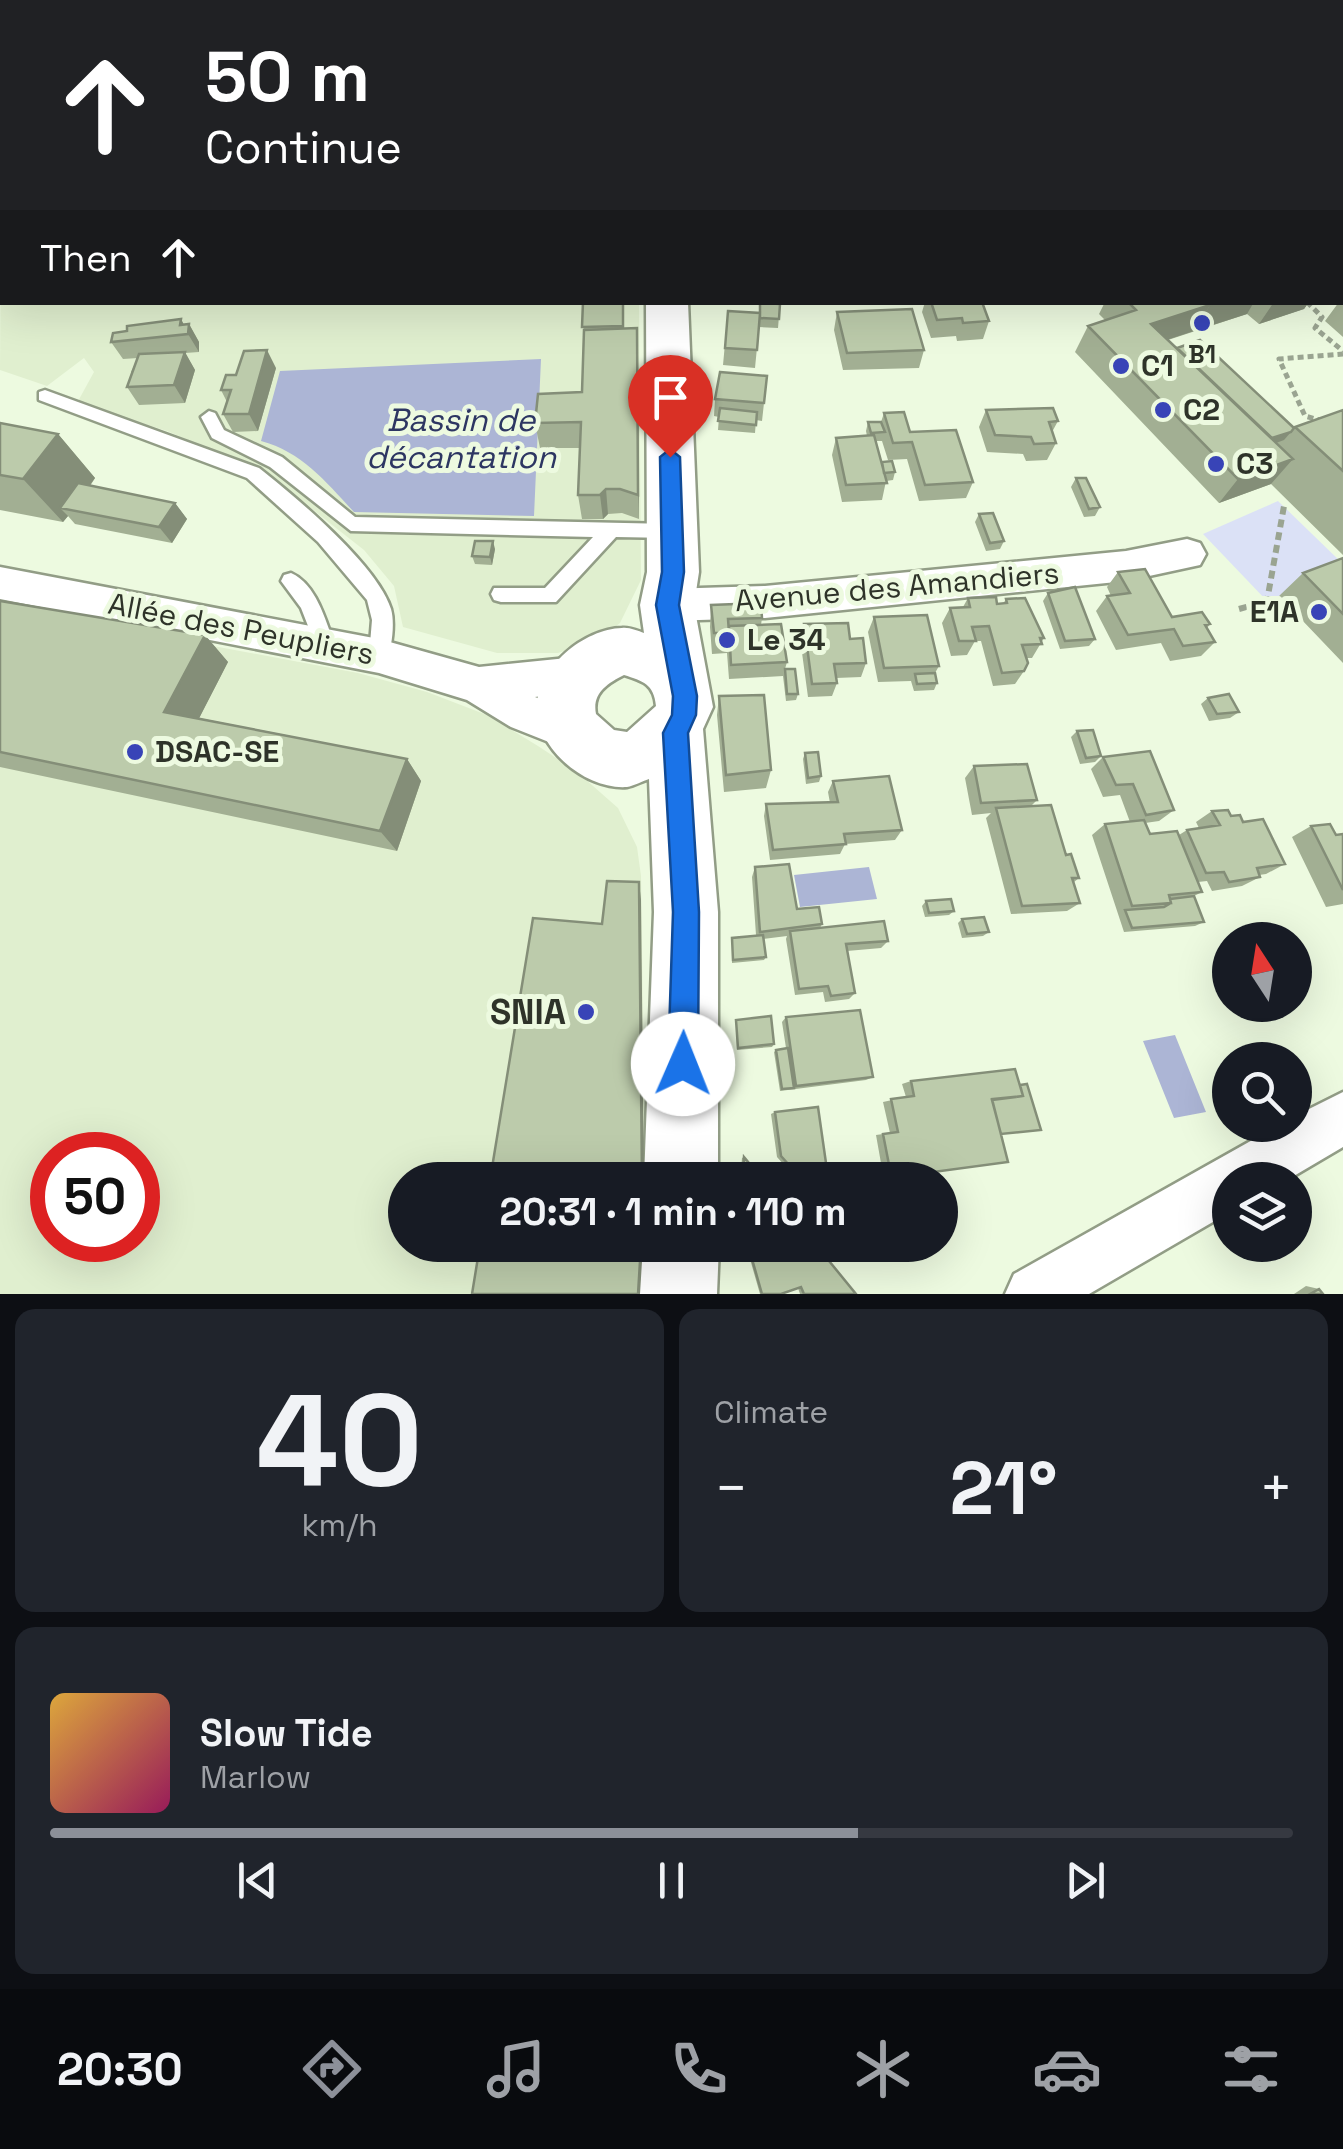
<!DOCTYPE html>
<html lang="en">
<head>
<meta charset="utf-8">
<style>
  :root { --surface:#171b24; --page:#20242c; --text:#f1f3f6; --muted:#9ea1a6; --line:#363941; --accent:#8c9099 }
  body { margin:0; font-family:"Space Grotesk",sans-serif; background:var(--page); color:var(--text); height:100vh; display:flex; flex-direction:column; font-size:38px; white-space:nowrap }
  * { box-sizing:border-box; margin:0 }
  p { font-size:32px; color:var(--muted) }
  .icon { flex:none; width:55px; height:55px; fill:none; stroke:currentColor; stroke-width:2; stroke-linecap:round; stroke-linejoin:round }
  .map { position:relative; height:1294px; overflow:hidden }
  .side { display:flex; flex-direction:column; gap:15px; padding:15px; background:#0d0f14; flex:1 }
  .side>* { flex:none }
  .banner { position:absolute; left:0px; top:0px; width:1345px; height:305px; box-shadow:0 10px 40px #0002; background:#202124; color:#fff; overflow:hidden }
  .needle { width:65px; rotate:348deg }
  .fabs { position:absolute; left:1212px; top:922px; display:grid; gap:20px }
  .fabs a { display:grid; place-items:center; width:100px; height:100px; border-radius:50%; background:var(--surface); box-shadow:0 10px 40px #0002; font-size:50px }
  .speed { position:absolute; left:30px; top:1132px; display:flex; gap:20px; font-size:50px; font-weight:700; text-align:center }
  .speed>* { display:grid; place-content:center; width:130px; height:130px; border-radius:50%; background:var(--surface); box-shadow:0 10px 40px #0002; line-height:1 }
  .speed .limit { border:15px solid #d22; background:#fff; color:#111 }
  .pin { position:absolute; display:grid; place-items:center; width:85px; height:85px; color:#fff; margin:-102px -42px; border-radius:50% 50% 50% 0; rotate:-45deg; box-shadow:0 0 10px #0007 }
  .pin .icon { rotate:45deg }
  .me { position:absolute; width:110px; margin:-55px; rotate:1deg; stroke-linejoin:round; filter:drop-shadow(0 0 8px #0008) }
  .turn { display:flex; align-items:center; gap:35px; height:210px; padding:0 40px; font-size:45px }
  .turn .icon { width:130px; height:130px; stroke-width:2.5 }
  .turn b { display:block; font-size:70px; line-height:85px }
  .then { display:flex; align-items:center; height:95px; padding:0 40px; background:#0003; gap:20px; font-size:38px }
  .big { font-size:75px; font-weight:700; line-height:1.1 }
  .side .widget { flex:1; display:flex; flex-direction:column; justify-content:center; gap:15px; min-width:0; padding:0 35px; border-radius:20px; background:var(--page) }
  .side .dial { align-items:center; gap:0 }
  .dial b { font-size:130px; line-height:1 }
  .song { display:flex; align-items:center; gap:30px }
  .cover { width:120px; height:120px; border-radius:15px; background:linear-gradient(135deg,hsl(40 70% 55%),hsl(330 70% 35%)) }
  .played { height:10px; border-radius:5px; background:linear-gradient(90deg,var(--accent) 65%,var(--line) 65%) }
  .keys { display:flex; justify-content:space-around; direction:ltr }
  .heat { display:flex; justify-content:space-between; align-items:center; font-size:55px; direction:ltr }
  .side .tiles { flex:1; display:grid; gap:15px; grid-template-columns:1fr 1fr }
  .widget:last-child { grid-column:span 2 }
  .trip { position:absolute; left:388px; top:1162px; width:570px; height:100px; border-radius:50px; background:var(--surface); box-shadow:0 10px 40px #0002; font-weight:700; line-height:100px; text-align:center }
  .tabs { display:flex; height:160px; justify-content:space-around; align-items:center; background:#090b0e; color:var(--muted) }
  .tabs .icon { width:70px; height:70px }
  .tabs .selected { color:var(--accent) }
  .tabs b { font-size:45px; color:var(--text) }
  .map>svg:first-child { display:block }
  .built { fill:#e0efcf; fill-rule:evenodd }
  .green { fill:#dbe1f6 }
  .water { fill:#acb5d5 }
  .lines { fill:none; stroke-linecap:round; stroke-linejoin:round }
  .lane-casing { stroke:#929d86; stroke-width:5 }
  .street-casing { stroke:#929d86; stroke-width:5 }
  .secondary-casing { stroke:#929d86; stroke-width:5 }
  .path-far1 { stroke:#9aa491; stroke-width:5; stroke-dasharray:6 4; stroke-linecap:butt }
  .path { stroke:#9aa491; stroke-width:6; stroke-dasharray:8 5; stroke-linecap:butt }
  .lane { fill:#fff; fill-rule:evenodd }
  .street { fill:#fff; fill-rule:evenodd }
  .secondary { fill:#fff; fill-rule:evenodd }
  .wall { fill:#a2af93 }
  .shaded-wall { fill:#848e78 }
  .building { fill:#bccbab; stroke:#848e78; stroke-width:2.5 }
  .route { fill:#1a73e8; stroke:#114b97; stroke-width:2.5 }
  .poi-dot { fill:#3844b7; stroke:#edfae0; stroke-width:4 }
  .labels { text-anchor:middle; stroke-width:10; stroke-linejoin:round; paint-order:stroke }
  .far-poi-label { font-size:25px; font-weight:bold; fill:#2e3329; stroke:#edfae0 }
  .poi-label { font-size:30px; font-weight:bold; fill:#2e3329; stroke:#edfae0; text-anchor:start }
  .street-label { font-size:30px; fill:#2e3329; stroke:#edfae0 }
  .water-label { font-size:32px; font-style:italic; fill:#2d3662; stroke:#edfae0 }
  .near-poi-label { font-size:35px; font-weight:bold; fill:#2e3329; stroke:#edfae0; text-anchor:end }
</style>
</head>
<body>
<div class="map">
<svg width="1343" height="1294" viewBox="0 0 1343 1294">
  <rect width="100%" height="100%" fill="#edfae0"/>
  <path class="built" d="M2 41V302L639 303 641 580 620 623 599 640 558 653H497L403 627 394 586 364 550 266 473 167 431 77 403 94 372 84 358 47 386 0 370Z
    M0 625 106 626 358 673 427 692 487 715 538 746 576 771 618 808 637 847 641 876 645 1180H405V1245H643L640 1294H0ZM52 1155H138V1240H52Z"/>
  <path class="green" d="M1278 501 1343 564V570L1267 601 1203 534Z"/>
  <path class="water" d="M541 359 534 516 354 512C326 482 302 452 261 441L280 371Z
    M869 867 877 899 800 907 794 875Z
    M1175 1035 1206 1112 1174 1118 1143 1041Z"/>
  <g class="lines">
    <defs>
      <path id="lane" d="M45 390 259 468C296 497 377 565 391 609 395 623 392 648 386 662L379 665 372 662 369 656 372 620 367 600 318 542 247 478 39 400V392Z
        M209 411 215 413 224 430 282 457 355 517 671 524 680 531 671 538 616 537 556 602H501L494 600 491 594 494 588H545L593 537 351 531 270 467 212 438 201 417Z
        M291 573C316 584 325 619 334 643L331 649H317L301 608 281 581 284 575Z"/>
      <path id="street" d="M784 0H806L807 2H785Z
        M1026 0H1049L1050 2H1028Z
        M1187 539 1200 543 1206 554 1200 565 1126 581 765 618 667 621 653 616 648 605 653 594 667 589 765 586 1126 551Z
        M0 567 379 639 479 667 577 657 591 662 597 675 591 688 535 697 589 719 595 733 589 747 574 752 511 727 467 700 379 673 0 599Z
        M1343 1092V1147L1287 1180H1230V1212L1089 1294H1005L1014 1274 1279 1125H1295V1116Z"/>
      <path id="secondary" d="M646 0H676V2H646Z
        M1342 77H1343V97H1342Z
        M646 302H688L699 572 694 605 713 707 703 729 718 912V1180H644L654 912 649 779C642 781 634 786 627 787 586 790 536 749 537 706 538 667 584 629 622 628 629 627 638 631 644 633L640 605 647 572ZM624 675C643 681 654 684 656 706L627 732 614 730 596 714C592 694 606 684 624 675Z
        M641 1245H719L717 1294H637Z"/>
    </defs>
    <use href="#lane" class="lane-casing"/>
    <use href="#street" class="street-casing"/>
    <use href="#secondary" class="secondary-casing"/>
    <path class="path-far1" d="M1307 302 1322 317 1315 328 1343 351
      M1323 421 1305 416 1279 359 1343 354"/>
    <path class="path" d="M1239 609 1267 601 1284 506"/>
    <use href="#lane" class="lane"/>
    <use href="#street" class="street"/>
    <use href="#secondary" class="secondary"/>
  </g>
  <path class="wall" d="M0 0H102L101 2H2V12L0 13Z
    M681 0H728V2H681Z
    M813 0H863L862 2H814Z
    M955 0H1005L1006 2H954Z
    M1051 0H1125L1124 2H1053Z
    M1132 0H1151L1150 2H1134Z
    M1168 0H1343V28L1342 2H1167Z
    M0 22H2V95L0 96Z
    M1343 297V337L1325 321 1339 302H1342Z
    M583 302H624V329L637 328 639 519 622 513 608 514 603 519H582L578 495 580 448H540L535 423 582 392 584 340Z
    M925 302H982L989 321 983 339 957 341 956 336 931 338 922 312Z
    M1105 302H1309L1304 309 1259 324 1247 314 1168 340 1176 348 1294 428 1343 410V555L1271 484 1219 503 1075 352 1088 326 1105 320 1099 314Z
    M780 304 778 328 759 327 755 368 723 365 728 311 759 313Z
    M837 312 924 350 919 368 843 370 834 330Z
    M181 319 184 325 189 324 199 342V352L185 353 195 370 185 403 139 405 127 387 132 373 131 372 138 358 123 359 111 342 127 331Z
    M276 368 258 431 233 432 223 414 227 402 221 390 236 375Z
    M767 376 762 421 756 420 755 433 718 430 719 417 714 416 715 399Z
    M986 410 1058 421 1052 432 1056 443 1047 460 1026 461 1023 454 987 452 979 427Z
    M884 413 973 482 966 498 919 501 907 459 888 460 882 441H876L882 462 895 472 893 480 886 481 882 500 842 502 832 455 836 438 867 436 866 431 868 422H881Z
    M0 423 58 434 95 478 90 486 175 503 187 519 172 543 75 524 68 516 63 522 0 510Z
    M1076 478 1100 507 1095 516 1084 517 1071 487Z
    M979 514 1004 541 1000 549 986 551 975 522Z
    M495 549 492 565 475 564 472 556Z
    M1343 558V663L1279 596 1303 573Z
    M1118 572 1172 617 1210 624 1207 628 1215 642 1201 656 1170 661 1161 643 1116 650 1096 611 1107 596H1111L1107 587Z
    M1048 593 1095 639 1089 646 1060 649 1043 601Z
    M968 598 997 604H1003L1006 599 1044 638 1032 658H1026L1024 671 1015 684 993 686 981 641H975L967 655 951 656 942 623 950 608 963 607Z
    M0 601 205 635 228 662 199 718 407 759 421 781 397 851 0 767Z
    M711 605 762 618 761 625 787 662 783 676 729 679 727 653 712 654 710 627Z
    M874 617 939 666 935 673 937 683 934 690 914 691 911 681 878 682 868 632Z
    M804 624 850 639 866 663 861 677 836 678 837 683 832 696 808 697 800 638Z
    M785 669 798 694 796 700 786 701 783 676Z
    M719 696 771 770 766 788 724 792 717 715Z
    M1208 698 1239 712 1230 718 1209 721 1201 704Z
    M1077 731 1101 756 1095 762 1080 764 1071 737Z
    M805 753 821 776 819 782 806 784 803 759Z
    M1103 757 1174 810 1159 821 1145 823 1150 834 1179 835 1187 830 1199 828 1196 822 1212 811 1231 816 1243 822 1285 864 1266 874 1259 875 1260 877 1242 886 1212 891 1207 881 1198 882 1202 892 1194 896 1204 922 1195 926 1124 932 1092 835 1105 824 1130 822 1120 795 1103 797 1091 769Z
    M974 766 1037 800 1031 806 1066 855 1079 878 1074 882 1080 903 1067 911 1011 914 986 818 991 813 972 815 965 778Z
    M833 781 902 830 895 840 845 844 840 854 770 860 764 816 766 804 830 803 828 792Z
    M1311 826 1336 835 1343 834V904L1326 907 1292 837Z
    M755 867 797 909 822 924 820 928 888 941 881 948 847 951 855 993 849 999 825 1002 823 992 795 995 786 939 787 936 763 939 766 957 764 960 732 963V938L756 935 752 877Z
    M926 901 954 911 949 915 925 917 922 906Z
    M962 919 989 932 983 936 962 938 958 923Z
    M786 1017 873 1077 866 1080 780 1091 774 1052 776 1050 786 1048 782 1022Z
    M736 1020 774 1044 772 1047 737 1050Z
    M911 1081 1001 1134 933 1172 935 1180H884L876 1135 890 1133 883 1102 906 1097 902 1084Z
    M775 1112 798 1175H793L777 1157 771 1114Z
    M744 1157 763 1180H740L742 1158Z
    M746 1245H816L856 1294H800L798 1288 781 1294H760Z
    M1306 1286 1319 1289 1323 1294H1294Z"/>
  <path class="shaded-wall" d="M2 216V287L1 290 0 217Z
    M1212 302H1254L1247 314 1194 331Z
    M1274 302H1309L1304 309 1259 324Z
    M1210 305 1194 331 1136 350 1151 324Z
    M181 319 188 333 189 324 199 342V352L188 334 180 325Z
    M637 328 638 355 639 519 638 495Z
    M267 350 276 368 258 431 249 414Z
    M185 352 195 370 185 403 174 385Z
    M1291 432 1284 440 1265 447 1272 438Z
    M58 434 95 478 72 510 60 508 68 516 63 522 23 479Z
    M1293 459 1271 484 1219 503 1238 479Z
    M606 489 608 514 603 519 600 495Z
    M175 503 187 519 172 543 159 527Z
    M493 541 495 549 492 565 490 557Z
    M205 635 228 662 190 736 164 712Z
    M407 759 421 781 397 851 380 831Z
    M639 882 641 900 644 1180H642Z
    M641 1245H643L640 1294H638Z"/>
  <path class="building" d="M971 0H1005L1006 2H972Z
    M0 22H2V59H0Z
    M2 113V216L0 217V114Z
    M583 302H623V326L582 327Z
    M931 302H982L989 321 963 323 962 318 937 320Z
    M1128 302H1207L1210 305 1151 324 1293 459 1238 479 1088 326 1136 310Z
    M760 303 780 304 779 319 760 318Z
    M912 309 924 350 847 353 837 312Z
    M728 311 760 313 757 350 725 348Z
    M181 319 180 325 189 324 188 334 111 342 113 333 127 331V326Z
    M637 328 638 495 620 489H606L600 495H578L581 422 535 423 538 394 582 392 584 330Z
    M1200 340 1294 428 1291 432 1272 438 1177 348Z
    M267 350 249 414H223L231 390H221L226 375H236L244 351Z
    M185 352 174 385 127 387 139 354Z
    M720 372 767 376 764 403 715 399Z
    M720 408 757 412 756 425 718 421Z
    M1053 408 1058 421 1049 422 1056 443 1034 444 1031 437 995 435 986 410Z
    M1343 410V471L1295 427Z
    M904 412 910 432 956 430 973 482 925 485 912 442 893 443 884 413Z
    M868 422H881L885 432 871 433Z
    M0 423 58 434 23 479 0 475Z
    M874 435 887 483 846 485 836 438Z
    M892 461 895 472 884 473 882 462Z
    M1076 478H1086L1100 507 1089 509Z
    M78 483 175 503 159 527 60 508Z
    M993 513 1004 541 990 543 979 514Z
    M475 541H493L490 557 472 556Z
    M1343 558V614L1303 573Z
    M1145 569 1172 617 1202 612 1210 624 1205 625 1215 642 1183 646 1174 629 1128 635 1107 596 1130 593 1118 572Z
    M1075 587 1095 639 1065 641 1048 593Z
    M996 597 997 604 1007 603 1006 599 1025 598 1044 638H1040L1042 644 1022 645 1028 663 1024 671 1002 673 989 626 972 627 976 641H959L950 608 970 607 968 598Z
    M0 601 205 635 164 712 407 759 380 831 0 752Z
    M761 603 762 618 728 619 729 633H714L711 605Z
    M927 615 939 666 884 668 874 617Z
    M848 623 850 639 863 638 866 663 834 664 837 683 812 684 804 624Z
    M781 624 787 662 731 665 729 626Z
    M785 669H795L798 694H787Z
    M935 673 937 683 917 684 915 674Z
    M1229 694 1239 712 1217 714 1208 698Z
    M764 695 771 770 726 775 719 696Z
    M1093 730 1101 756 1086 758 1077 731Z
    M1150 751 1174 810 1146 815 1133 784 1116 785 1103 757Z
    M818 752 821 776 808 778 805 753Z
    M1027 764 1037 800 981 803 974 766Z
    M889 776 902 830 844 834 846 844 773 850 766 804 838 802 833 781Z
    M1051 805 1066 855 1071 854 1079 878H1072L1080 903 1022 906 996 808Z
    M1228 810 1231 816 1240 815 1243 822 1263 819 1285 864 1257 868 1260 877 1229 882 1224 872 1206 873 1187 830 1220 825 1212 811Z
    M1144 820 1150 834 1177 831 1202 892 1169 895 1171 903 1132 906 1105 824Z
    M1330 824 1336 835 1343 834V890L1311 826Z
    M789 864 797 909 819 907 822 924 760 932 755 867Z
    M607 881 639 882 642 1180H490L533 918 602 924Z
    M1194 896 1204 922 1132 928 1125 910 1164 907 1171 903 1170 899Z
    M951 899 954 911 929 913 926 901Z
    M984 917 989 932 967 934 962 919Z
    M884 921 888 941 846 944 855 993 831 996 828 986 799 989 790 931Z
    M763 935 766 957 733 960 732 938Z
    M860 1010 873 1077 796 1086 786 1017Z
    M771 1016 774 1044 738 1048 736 1020Z
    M788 1048 794 1088 782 1089 776 1050Z
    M1015 1069 1023 1096 992 1099 1008 1162 933 1172 935 1180H892L883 1134 898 1132 891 1099 914 1096 911 1081Z
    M1027 1084 1041 1130 1001 1134 992 1100 1023 1096 1020 1085Z
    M818 1107 827 1170 798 1175 781 1156 775 1112Z
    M744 1157 763 1180H743Z
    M480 1245H641L638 1294H472Z
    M748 1245H816L856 1294H804L801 1287 781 1294H762Z
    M1319 1289 1323 1294H1310Z"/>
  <path class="route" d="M670 449 680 457 684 572 679 605 697 696 696 715 688 733 699 912 698 1064 693 1074 683 1078 673 1074 668 1064 673 912 663 733 672 715 673 696 656 605 662 572 660 457Z"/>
  <g class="poi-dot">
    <circle cx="1202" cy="323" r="10"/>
    <circle cx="1121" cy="366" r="10"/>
    <circle cx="1163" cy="410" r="10"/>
    <circle cx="1216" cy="464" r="10"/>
    <circle cx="1319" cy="612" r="10"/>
    <circle cx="727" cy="640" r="10"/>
    <circle cx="135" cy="752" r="10"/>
    <circle cx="586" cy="1012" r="10"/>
  </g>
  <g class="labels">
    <g class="far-poi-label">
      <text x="1202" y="363">B1</text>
    </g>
    <g class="poi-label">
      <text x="1141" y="376">C1</text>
      <text x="1183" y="420">C2</text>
      <text x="1236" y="474">C3</text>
      <text x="1299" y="622" text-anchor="end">E1A</text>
      <text x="747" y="650">Le 34</text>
      <text x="155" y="762">DSAC-SE</text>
    </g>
    <g class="street-label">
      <text transform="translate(897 587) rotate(-5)" y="10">Avenue des Amandiers</text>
      <text transform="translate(241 629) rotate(11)" y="10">Allée des Peupliers</text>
    </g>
    <g class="water-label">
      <text x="461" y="431">Bassin de<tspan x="461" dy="37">décantation</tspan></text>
    </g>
    <g class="near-poi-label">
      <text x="566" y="1024">SNIA</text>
    </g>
  </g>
</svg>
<div class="fabs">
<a><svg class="needle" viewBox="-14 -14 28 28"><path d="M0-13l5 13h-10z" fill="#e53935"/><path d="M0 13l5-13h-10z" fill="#9ea1a6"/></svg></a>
<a><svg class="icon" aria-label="search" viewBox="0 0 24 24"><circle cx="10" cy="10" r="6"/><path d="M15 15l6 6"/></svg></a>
<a><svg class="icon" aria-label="layers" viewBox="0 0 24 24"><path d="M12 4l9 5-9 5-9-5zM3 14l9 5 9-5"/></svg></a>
</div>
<div class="speed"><div class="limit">50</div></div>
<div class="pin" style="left:670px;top:457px;background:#d93025"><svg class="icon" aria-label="arrive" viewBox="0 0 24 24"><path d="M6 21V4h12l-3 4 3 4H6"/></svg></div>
<svg class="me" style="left:683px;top:1064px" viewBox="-20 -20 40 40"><circle r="19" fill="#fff"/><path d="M0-13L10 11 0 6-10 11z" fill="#1a73e8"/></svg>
<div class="trip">20:31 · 1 min · 110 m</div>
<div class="banner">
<div class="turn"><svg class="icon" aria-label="ahead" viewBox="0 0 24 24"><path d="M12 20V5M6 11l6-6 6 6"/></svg><div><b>50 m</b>Continue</div></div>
<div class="then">Then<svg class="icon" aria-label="ahead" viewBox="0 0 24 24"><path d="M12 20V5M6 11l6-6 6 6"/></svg></div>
</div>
</div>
<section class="side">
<div class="tiles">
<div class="widget dial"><b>40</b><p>km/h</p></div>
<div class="widget"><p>Climate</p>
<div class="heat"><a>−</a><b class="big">21°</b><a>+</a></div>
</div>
<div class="widget">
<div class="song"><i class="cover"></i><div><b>Slow Tide</b><p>Marlow</p></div></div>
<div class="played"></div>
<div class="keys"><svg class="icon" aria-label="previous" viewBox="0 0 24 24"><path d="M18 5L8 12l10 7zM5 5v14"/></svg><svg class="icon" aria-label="pause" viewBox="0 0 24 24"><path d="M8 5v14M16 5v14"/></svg><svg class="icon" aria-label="next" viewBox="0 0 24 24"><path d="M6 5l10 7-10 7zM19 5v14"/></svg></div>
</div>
</div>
</section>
<nav class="tabs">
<b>20:30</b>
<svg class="icon selected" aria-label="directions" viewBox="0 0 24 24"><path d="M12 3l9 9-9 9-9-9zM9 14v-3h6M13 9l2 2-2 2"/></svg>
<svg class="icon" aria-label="music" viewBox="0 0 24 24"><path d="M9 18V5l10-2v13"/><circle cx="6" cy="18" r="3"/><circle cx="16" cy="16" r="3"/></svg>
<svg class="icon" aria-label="phone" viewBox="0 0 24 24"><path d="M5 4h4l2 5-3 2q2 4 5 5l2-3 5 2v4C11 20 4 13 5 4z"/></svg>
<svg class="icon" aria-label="climate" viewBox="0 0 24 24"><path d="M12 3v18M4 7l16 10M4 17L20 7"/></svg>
<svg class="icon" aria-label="car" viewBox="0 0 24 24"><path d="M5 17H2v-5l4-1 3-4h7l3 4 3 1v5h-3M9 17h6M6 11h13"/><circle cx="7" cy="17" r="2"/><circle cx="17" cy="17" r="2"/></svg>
<svg class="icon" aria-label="filters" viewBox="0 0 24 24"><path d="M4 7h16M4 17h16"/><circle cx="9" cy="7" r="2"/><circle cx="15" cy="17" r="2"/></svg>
</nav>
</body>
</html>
